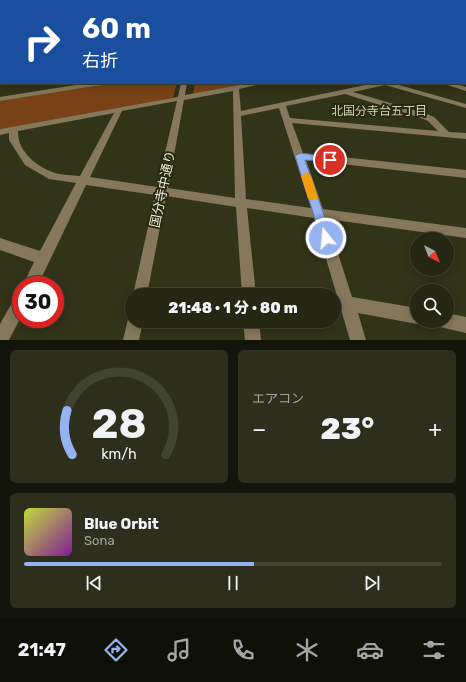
<!DOCTYPE html>
<html lang="ja">
<head>
<meta charset="utf-8">
<style>
  :root { --surface:#252713; --page:#2d2f1c; --text:#f1f3f6; --muted:#a3a5a0; --line:#424433; --accent:#95b2f1 }
  body { margin:0; font-family:Rubik,"Noto Sans JP",sans-serif; background:var(--page); color:var(--text); height:100vh; display:flex; flex-direction:column; font-size:15px; white-space:nowrap }
  * { box-sizing:border-box; margin:0 }
  p { font-size:13px; color:var(--muted) }
  .icon { flex:none; width:22px; height:22px; fill:none; stroke:currentColor; stroke-width:2; stroke-linecap:round; stroke-linejoin:round }
  .map { position:relative; height:340px; overflow:hidden }
  .sheet { display:flex; flex-direction:column; gap:10px; padding:10px; background:#14150a; flex:1 }
  .sheet>* { flex:none }
  .top-card { position:absolute; left:0px; top:0px; width:466px; height:84px; box-shadow:0 2px 10px #0003,0 0 0 1px var(--line); background:#1a4fa0; color:#fff; overflow:hidden }
  .needle { width:26px; rotate:138deg }
  .fabs { position:absolute; left:410px; top:232px; display:grid; gap:8px }
  .fabs a { display:grid; place-items:center; width:44px; height:44px; border-radius:50%; background:var(--surface); box-shadow:0 2px 10px #0003,0 0 0 1px var(--line); font-size:20px }
  .speed { position:absolute; left:12px; top:276px; display:flex; gap:8px; font-size:20px; font-weight:700; text-align:center }
  .speed>* { display:grid; place-content:center; width:52px; height:52px; border-radius:50%; background:var(--surface); box-shadow:0 2px 10px #0003,0 0 0 1px var(--line); line-height:1 }
  .speed .limit { border:6px solid #d22; background:#fff; color:#111 }
  .pin { position:absolute; display:grid; place-items:center; width:34px; height:34px; color:#fff; margin:-17px; border:2px solid #fff; border-radius:50%; box-shadow:0 1px 4px #0007 }
  .me { position:absolute; width:44px; margin:-22px; rotate:343deg; stroke-linejoin:round; filter:drop-shadow(0 0 3px #0008) }
  .turn { display:flex; align-items:center; gap:14px; height:84px; padding:0 16px; font-size:18px }
  .turn .icon { width:52px; height:52px; stroke-width:2.5 }
  .turn b { display:block; font-size:28px; line-height:34px }
  .big { font-size:30px; font-weight:800; line-height:1.1 }
  .sheet .card { flex:1; display:flex; flex-direction:column; justify-content:center; gap:6px; min-width:0; padding:0 14px; border-radius:6px; background:var(--page) }
  .sheet .dial { align-items:center; gap:0 }
  .dial svg { height:104px; overflow:visible; fill:none; stroke:var(--line); stroke-width:7; stroke-linecap:round; text-anchor:middle }
  .dial text { fill:var(--text); stroke:none }
  .song { display:flex; align-items:center; gap:12px }
  .cover { width:48px; height:48px; border-radius:6px; background:linear-gradient(135deg,hsl(70 70% 55%),hsl(290 70% 35%)) }
  .played { height:4px; border-radius:2px; background:linear-gradient(90deg,var(--accent) 55%,var(--line) 55%) }
  .keys { display:flex; justify-content:space-around; direction:ltr }
  .heat { display:flex; justify-content:space-between; align-items:center; font-size:22px; direction:ltr }
  .sheet .tiles { flex:1; display:grid; gap:10px; grid-template-columns:1fr 1fr }
  .card:last-child { grid-column:span 2 }
  .trip { position:absolute; left:125px; top:288px; width:216px; height:40px; border-radius:20px; background:var(--surface); box-shadow:0 2px 10px #0003,0 0 0 1px var(--line); font-weight:800; line-height:40px; text-align:center }
  .dock { display:flex; height:64px; justify-content:space-around; align-items:center; background:#0f1008; color:var(--muted) }
  .dock .icon { width:28px; height:28px }
  .dock .active { color:var(--accent) }
  .dock b { font-size:18px; color:var(--text) }
  .map>svg:first-child { display:block }
  .green { fill:#794216 }
  .lines { fill:none; stroke-linecap:round; stroke-linejoin:round }
  .minor { fill:#86785b; fill-rule:evenodd }
  .route { fill:#95b2f1; stroke:#61749d }
  .slow { fill:#f59e0b }
  .labels { text-anchor:middle; stroke-width:4; stroke-linejoin:round; paint-order:stroke }
  .far-neighbourhood-label { font-size:12px; fill:#d0d4b4; stroke:#272a0f }
  .street-label { font-size:13px; fill:#e9ebdb; stroke:#272a0f }
</style>
</head>
<body>
<div class="map">
<svg width="466" height="340" viewBox="0 0 466 340">
  <rect width="100%" height="100%" fill="#313419"/>
  <path class="green" d="M109 83H177L173 98 0 129V101Z
    M195 83H254L193 94Z"/>
  <g class="lines">
    <path class="minor" d="M465 39H466V43H465Z
      M0 53H1V57H0Z
      M465 60H466V64H465Z
      M465 68H466V73H465Z
      M0 79H1V83H0Z
      M88 83H104L101 85 0 101V97Z
      M181 83H187L185 95 251 83H265L239 89 241 111 375 83H392L466 104V108L385 85 353 92 427 114 434 117 449 132 466 133V139L292 123 303 153 466 170V178L306 160 323 209 466 228V238L327 219 352 297 417 308V321L423 322 417 324 358 313 366 340H350L314 218 247 208 256 295H242L236 207 166 196 147 295H133L155 195 86 185 38 285H23L34 262 0 250V238L40 251 76 183 49 179 25 165 9 140V133L0 135V129L178 97ZM233 91 235 198 168 188 184 100ZM345 94 421 118 428 121 438 131 290 118 286 106ZM177 101 157 187 90 177 122 111ZM279 108 311 208 246 199 241 116ZM114 113 80 176C72 175 63 175 55 173 37 167 17 151 18 131Z
      M441 83H452L466 87V91Z
      M21 293V317L9 340H0V324L16 296Z
      M447 313 466 317V333L440 327 438 321H447Z
      M132 314V321H143L139 340H123L129 315Z
      M243 321H259L261 340H245Z"/>
  </g>
  <linearGradient id="sky" x2="0" y2="1"><stop stop-color="#1b1d0e"/><stop offset="0.44" stop-color="#485049"/><stop offset="1" stop-color="#485049" stop-opacity="0"/></linearGradient>
  <rect width="466" height="86" fill="url(#sky)"/>
  <path class="route" d="M300 153 330 157 334 160 330 162 305 160 332 238 330 242 326 243 322 242 321 238 295 156Z"/>
  <path class="slow" d="M306 172 311 176 318 198 317 200H310L308 198 301 176Z"/>
  <g class="labels">
    <g class="far-neighbourhood-label">
      <text x="379" y="115">北国分寺台五丁目</text>
    </g>
    <g class="street-label">
      <text transform="translate(162 189) rotate(-78)" y="5">国分寺中通り</text>
    </g>
  </g>
</svg>
<div class="fabs">
<a><svg class="needle" viewBox="-14 -14 28 28"><path d="M0-13l5 13h-10z" fill="#e53935"/><path d="M0 13l5-13h-10z" fill="#a3a5a0"/></svg></a>
<a><svg class="icon" aria-label="search" viewBox="0 0 24 24"><circle cx="10" cy="10" r="6"/><path d="M15 15l6 6"/></svg></a>
</div>
<div class="speed"><div class="limit">30</div></div>
<div class="pin" style="left:330px;top:160px;background:#d93025"><svg class="icon" aria-label="arrive" viewBox="0 0 24 24"><path d="M6 21V4h12l-3 4 3 4H6"/></svg></div>
<svg class="me" style="left:326px;top:238px" viewBox="-20 -20 40 40"><circle r="17" fill="#95b2f1" stroke="#fff" stroke-width="3"/><path d="M0-11L8 9 0 5-8 9z" fill="#fff"/></svg>
<div class="trip">21:48 · 1 分 · 80 m</div>
<div class="top-card">
<div class="turn"><svg class="icon" aria-label="right" viewBox="0 0 24 24"><path d="M7 20v-9h11M14 6l5 5-5 5"/></svg><div><b>60 m</b>右折</div></div>
</div>
</div>
<section class="sheet">
<div class="tiles">
<div class="card dial"><svg viewBox="0 0 100 80">
<path d="M14 69A42 42 0 1 1 86 69"/>
<path d="M14 69A42 42 0 0 1 10 35" stroke="#95b2f1"/>
<text x="50" y="56" font-size="32" font-weight="700">28</text>
<text x="50" y="72" font-size="11">km/h</text>
</svg></div>
<div class="card"><p>エアコン</p>
<div class="heat"><a>−</a><b class="big">23°</b><a>+</a></div>
</div>
<div class="card">
<div class="song"><i class="cover"></i><div><b>Blue Orbit</b><p>Sona</p></div></div>
<div class="played"></div>
<div class="keys"><svg class="icon" aria-label="previous" viewBox="0 0 24 24"><path d="M18 5L8 12l10 7zM5 5v14"/></svg><svg class="icon" aria-label="pause" viewBox="0 0 24 24"><path d="M8 5v14M16 5v14"/></svg><svg class="icon" aria-label="next" viewBox="0 0 24 24"><path d="M6 5l10 7-10 7zM19 5v14"/></svg></div>
</div>
</div>
</section>
<nav class="dock">
<b>21:47</b>
<svg class="icon active" aria-label="directions" viewBox="0 0 24 24"><path d="M12 3l9 9-9 9-9-9zM9 14v-3h6M13 9l2 2-2 2"/></svg>
<svg class="icon" aria-label="music" viewBox="0 0 24 24"><path d="M9 18V5l10-2v13"/><circle cx="6" cy="18" r="3"/><circle cx="16" cy="16" r="3"/></svg>
<svg class="icon" aria-label="phone" viewBox="0 0 24 24"><path d="M5 4h4l2 5-3 2q2 4 5 5l2-3 5 2v4C11 20 4 13 5 4z"/></svg>
<svg class="icon" aria-label="climate" viewBox="0 0 24 24"><path d="M12 3v18M4 7l16 10M4 17L20 7"/></svg>
<svg class="icon" aria-label="car" viewBox="0 0 24 24"><path d="M5 17H2v-5l4-1 3-4h7l3 4 3 1v5h-3M9 17h6M6 11h13"/><circle cx="7" cy="17" r="2"/><circle cx="17" cy="17" r="2"/></svg>
<svg class="icon" aria-label="filters" viewBox="0 0 24 24"><path d="M4 7h16M4 17h16"/><circle cx="9" cy="7" r="2"/><circle cx="15" cy="17" r="2"/></svg>
</nav>
</body>
</html>
